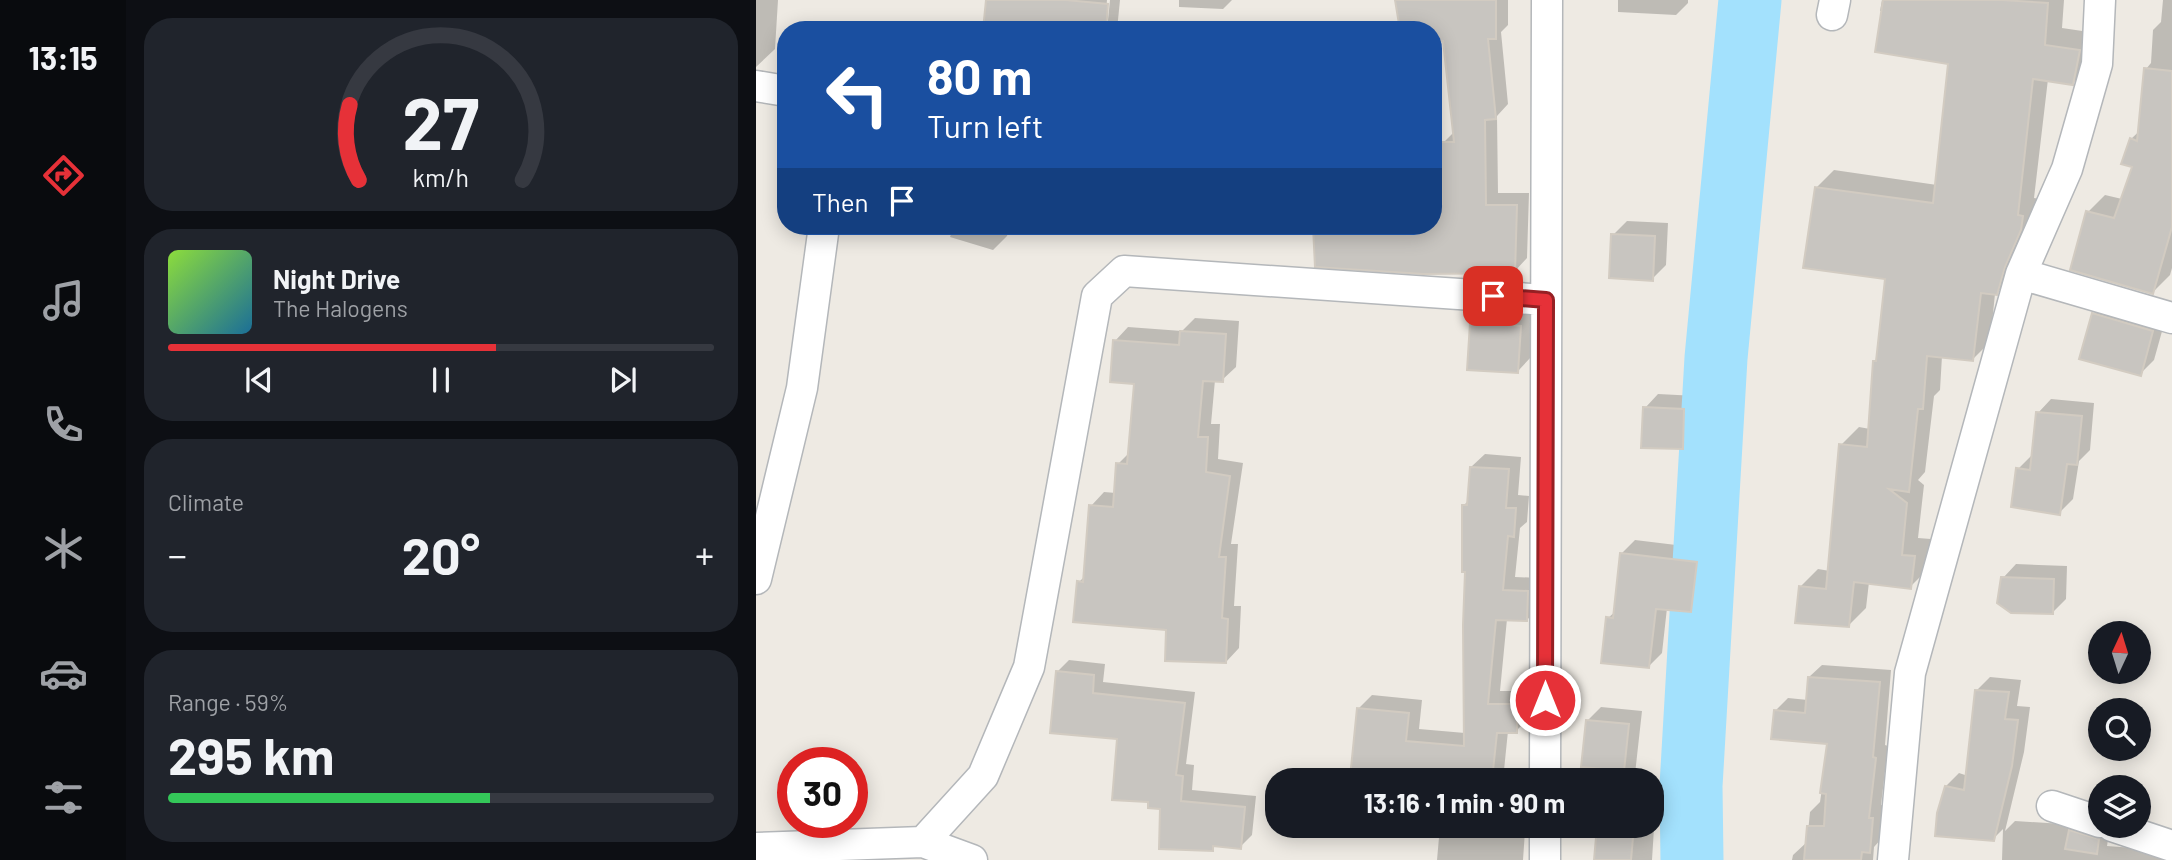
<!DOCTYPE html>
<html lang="en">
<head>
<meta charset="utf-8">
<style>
  :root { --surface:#171b24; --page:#20242c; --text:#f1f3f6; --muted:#9ea1a6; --line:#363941; --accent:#e63138 }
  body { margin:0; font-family:Barlow,sans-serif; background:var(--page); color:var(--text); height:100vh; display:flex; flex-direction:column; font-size:26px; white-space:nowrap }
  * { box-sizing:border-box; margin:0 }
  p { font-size:23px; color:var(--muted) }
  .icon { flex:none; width:38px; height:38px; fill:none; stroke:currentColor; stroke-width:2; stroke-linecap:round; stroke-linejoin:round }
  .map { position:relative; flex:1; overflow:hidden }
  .side { display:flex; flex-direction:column; gap:18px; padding:18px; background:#0d0f14; width:630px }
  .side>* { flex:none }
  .top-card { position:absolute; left:21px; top:21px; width:665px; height:214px; border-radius:28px; box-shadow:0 4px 18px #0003; background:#1a4fa0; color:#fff; overflow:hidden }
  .needle { width:46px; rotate:4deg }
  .controls { position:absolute; left:1332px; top:621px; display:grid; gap:14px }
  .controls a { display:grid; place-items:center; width:63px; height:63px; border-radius:50%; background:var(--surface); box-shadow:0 4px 18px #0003; font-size:35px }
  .speed { position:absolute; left:21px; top:747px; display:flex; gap:14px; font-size:35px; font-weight:700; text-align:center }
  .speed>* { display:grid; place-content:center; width:91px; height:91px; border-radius:50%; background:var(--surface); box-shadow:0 4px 18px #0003; line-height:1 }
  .speed .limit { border:10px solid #d22; background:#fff; color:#111 }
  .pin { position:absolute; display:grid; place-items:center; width:60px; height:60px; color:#fff; margin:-30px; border-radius:14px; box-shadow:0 4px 10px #0006 }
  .me { position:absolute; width:77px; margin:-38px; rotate:0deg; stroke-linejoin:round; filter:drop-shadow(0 0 5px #0008) }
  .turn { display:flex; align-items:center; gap:24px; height:147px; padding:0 35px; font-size:32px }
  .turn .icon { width:91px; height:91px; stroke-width:2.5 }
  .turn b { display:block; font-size:49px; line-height:60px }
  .then { display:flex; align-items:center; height:66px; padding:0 35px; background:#0003; gap:14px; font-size:26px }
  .big { font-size:52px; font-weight:700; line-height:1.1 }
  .side .tile { flex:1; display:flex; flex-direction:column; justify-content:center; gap:10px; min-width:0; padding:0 24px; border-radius:28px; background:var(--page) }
  .side .dial { align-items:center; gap:0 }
  .dial svg { height:182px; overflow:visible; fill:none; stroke:var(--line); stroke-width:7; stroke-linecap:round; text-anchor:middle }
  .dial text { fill:var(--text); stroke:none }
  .song { display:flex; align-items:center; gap:21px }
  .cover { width:84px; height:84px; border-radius:10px; background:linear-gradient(135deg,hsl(90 70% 55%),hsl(200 70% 35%)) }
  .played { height:7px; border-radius:4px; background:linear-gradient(90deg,var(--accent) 60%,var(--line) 60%) }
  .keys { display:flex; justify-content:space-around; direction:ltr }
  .heat { display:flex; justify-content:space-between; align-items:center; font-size:38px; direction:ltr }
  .charge { height:10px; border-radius:5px; background:linear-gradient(90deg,#34c759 59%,var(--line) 0) }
  .trip { position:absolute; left:509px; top:768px; width:399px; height:70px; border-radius:28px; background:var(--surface); box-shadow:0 4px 18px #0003; font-weight:700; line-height:70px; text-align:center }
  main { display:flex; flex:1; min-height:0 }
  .tabs { display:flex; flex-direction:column; width:126px; justify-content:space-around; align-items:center; background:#090b0e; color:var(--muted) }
  .tabs .icon { width:49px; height:49px }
  .tabs .current { color:var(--accent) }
  .tabs b { font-size:32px; color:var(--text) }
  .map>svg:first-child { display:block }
  .shadow { fill:#0003 }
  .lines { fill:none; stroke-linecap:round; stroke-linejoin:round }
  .river { stroke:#a3e1fd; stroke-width:63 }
  .building { fill:#c8c5c0; stroke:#d2cbc1; stroke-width:2 }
  .minor-casing { stroke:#b4b7ba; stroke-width:33 }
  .minor { stroke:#fff; stroke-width:30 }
  .route-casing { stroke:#962024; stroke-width:18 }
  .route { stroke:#e63138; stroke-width:12 }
</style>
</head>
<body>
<main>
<nav class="tabs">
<b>13:15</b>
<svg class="icon current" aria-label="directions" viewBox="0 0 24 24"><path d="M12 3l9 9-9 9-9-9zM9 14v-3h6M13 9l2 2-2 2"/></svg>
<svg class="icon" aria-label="music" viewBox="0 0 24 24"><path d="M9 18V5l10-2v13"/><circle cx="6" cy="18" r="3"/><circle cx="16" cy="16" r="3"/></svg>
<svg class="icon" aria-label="phone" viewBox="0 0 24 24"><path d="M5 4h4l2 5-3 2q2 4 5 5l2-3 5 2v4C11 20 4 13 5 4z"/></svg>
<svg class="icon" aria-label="climate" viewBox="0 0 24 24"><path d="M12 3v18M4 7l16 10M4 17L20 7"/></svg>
<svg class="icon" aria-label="car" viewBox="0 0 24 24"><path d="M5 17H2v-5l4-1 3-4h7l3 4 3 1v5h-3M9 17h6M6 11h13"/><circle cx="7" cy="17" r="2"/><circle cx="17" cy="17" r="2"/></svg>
<svg class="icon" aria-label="filters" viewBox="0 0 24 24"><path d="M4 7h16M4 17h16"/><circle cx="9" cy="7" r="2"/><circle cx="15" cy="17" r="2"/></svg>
</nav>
<section class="side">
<div class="tile dial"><svg viewBox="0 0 100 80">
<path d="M14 69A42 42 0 1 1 86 69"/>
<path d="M14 69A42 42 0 0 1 10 36" stroke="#e63138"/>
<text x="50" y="56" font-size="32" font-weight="700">27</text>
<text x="50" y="72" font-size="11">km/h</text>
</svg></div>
<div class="tile">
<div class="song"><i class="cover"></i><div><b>Night Drive</b><p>The Halogens</p></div></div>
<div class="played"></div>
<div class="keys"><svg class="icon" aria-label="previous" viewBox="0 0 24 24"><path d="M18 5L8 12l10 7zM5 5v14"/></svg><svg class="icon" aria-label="pause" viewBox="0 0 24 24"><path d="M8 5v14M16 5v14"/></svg><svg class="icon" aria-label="next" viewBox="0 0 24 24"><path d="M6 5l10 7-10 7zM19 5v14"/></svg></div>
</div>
<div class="tile"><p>Climate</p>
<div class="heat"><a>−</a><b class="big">20°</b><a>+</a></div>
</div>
<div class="tile"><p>Range · 59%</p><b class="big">295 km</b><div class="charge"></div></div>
</section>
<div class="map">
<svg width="1416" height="860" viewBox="0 0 1416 860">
  <rect width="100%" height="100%" fill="#eeeae3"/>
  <path class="shadow" d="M0 0H22L19 49 0 67Z
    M232 0H351L348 30Z
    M354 0H364L361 30H351Z
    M423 0H476L467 9 423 7Z
    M641 0H752V25L745 32 752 104 741 116 742 193H773L771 258 759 271 561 265 559 226H677V192H688L687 143 698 132 688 39Z
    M862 0H932V3L920 15 862 12Z
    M1126 0H1308L1306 28 1340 33 1334 66 1316 84 1292 79 1278 198 1284 199 1258 276 1239 294 1234 342 1217 359 1186 356 1184 390 1178 396 1169 472 1162 480 1168 485 1162 538 1175 539 1172 569 1154 587 1113 582 1110 608 1092 626 1044 587 1062 569 1074 571 1085 445 1103 427 1114 429 1119 362 1122 359 1131 278 1060 188 1078 170 1181 185 1194 63 1127 11H1124Z
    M1407 0H1416V110L1390 69 1395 63 1397 30 1405 22Z
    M1393 122 1416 130V268L1414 275 1397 292 1332 212 1349 195 1366 199 1378 166 1375 139Z
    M871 221 912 223 910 265 896 279 857 235Z
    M198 226H254L251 236 237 250 194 237Z
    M1351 300 1410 317 1398 360 1384 374 1337 314Z
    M730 310 778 313 775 357 762 371 716 324Z
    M439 318 483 321 480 367 466 380H459L455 424H464L462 459 487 463 475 544H482L478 606H485L483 648 470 662 323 582 329 576 335 506 348 492 360 493 362 464 374 452 380 382 359 341 372 327 426 331Z
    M902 394 941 396 939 434 926 447 889 408Z
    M1295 399 1338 403 1334 450 1323 461 1317 499 1303 513 1262 469 1276 455 1282 413Z
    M729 454 765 457 762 495 773 496 771 522 764 528 759 577 784 578V606L771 620 751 619 744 691H773V718L760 731H752L747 780H637L596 776 603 708 616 695 666 700 663 729 709 733 711 571 708 505 713 500 715 467Z
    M879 540 953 549 948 597 935 611 911 608 906 653 892 667 852 618 860 611 865 554Z
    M1260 564 1311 566 1310 599 1297 612 1247 578Z
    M313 660 349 664 347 682 439 692 430 764 438 765 436 790 500 796 496 835 484 847 461 844 456 849 406 808 394 801 363 738 301 672Z
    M1066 665 1135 670 1129 745 1132 746 1125 805 1129 806 1126 838 1118 847 1117 860H1036L1037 855 1051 842 1054 812 1064 802 1073 742 1019 711 1032 698 1052 700 1053 677Z
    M1234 677 1265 680 1261 706 1274 707 1268 752 1249 831 1259 821 1354 827 1351 846 1405 850 1416 860H1246L1247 829 1237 839 1190 786 1203 773 1212 776 1221 690Z
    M845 707 886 711 879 774 893 775V780H841L842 767 832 720Z
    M684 826H743V829L769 831 767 860H681Z
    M842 826H890L889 828H898L896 860H840Z"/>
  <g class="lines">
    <path class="river" d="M936 860 935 786 960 358 994 0"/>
  </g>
  <path class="building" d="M230 0H310L352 4 350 30H227Z
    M639 0H740V39H732L740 119 729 120 730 205H761L759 273 667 274 559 267 557 226H677V204H686L685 142H698L687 41 677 42V30H644Z
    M1127 0H1246L1292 3 1289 45 1324 50 1317 85 1277 79 1262 215 1267 216 1265 230 1249 267 1241 295 1225 293 1217 361 1171 356 1167 409H1162L1153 492 1133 489 1151 503 1146 555 1159 556 1155 589 1098 582 1093 627 1039 623 1043 586 1070 589 1083 444 1111 447 1117 361H1120L1129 279 1047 268 1059 187 1177 203 1192 64 1119 52Z
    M1388 68 1416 71V227L1397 294 1314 270 1330 211 1358 218 1376 167 1365 164 1374 138 1381 141Z
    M855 234 899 236 897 281 853 278Z
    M1336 313 1397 331 1385 376 1323 359Z
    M714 323 765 326 762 373 711 370Z
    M424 331 470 334 467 382 447 381 442 437H452L450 472 474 476 463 557H470L466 618 472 619 470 663 409 661 410 630 317 622 321 581 327 582 333 505 357 507 360 463 371 464 378 384 354 382 357 340 423 345Z
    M887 407 928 409 927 449 885 448Z
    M1280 412 1326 416 1321 465 1311 464 1304 515 1255 507 1260 468 1274 470Z
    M714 467 753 469 750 508H760L758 537 752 536 747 590 772 591 771 621 740 620 732 704H761V733H741L736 780H620L594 778 601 708 653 713 650 741 708 746 707 625 709 572H706V505H711Z
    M864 553 941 562 935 612 900 609 893 668 845 663 850 617 857 618Z
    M1245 577 1298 579 1297 614 1255 613 1241 603Z
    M300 671 338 675 337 693 429 703 420 775 427 776 425 801 489 807 485 849 457 846V851L403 849 404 809 392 808V802L356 800 361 739 294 733Z
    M1052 677 1124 682 1117 757 1120 758 1113 818H1117L1114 853 1106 852 1105 860H1048L1051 826H1068L1070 794 1064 793 1071 744 1015 739 1018 710 1049 713Z
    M1219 690 1253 692 1249 719 1262 720 1256 766 1238 841 1179 836 1181 813 1189 786 1208 790Z
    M830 720 873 724 868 771 825 767Z
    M841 826H878L875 860H838Z
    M1313 830 1343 839 1341 854 1309 849Z"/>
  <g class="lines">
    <defs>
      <path id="minor" d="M1076 15 1079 0
        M0 86 30 91
        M1265 274 1416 318
        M0 579 46 388 68 226
        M789 780 791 0
        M1296 806 1344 822
        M1356 826 1416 846
        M167 842 227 776 273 667 341 296 368 271 790 300
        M0 848 167 842 216 860
        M789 860V826
        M1137 860 1154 673 1265 274 1311 169 1341 64 1344 0"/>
    </defs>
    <use href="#minor" class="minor-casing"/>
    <use href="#minor" class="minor"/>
  </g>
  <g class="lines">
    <defs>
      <path id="route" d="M737 296 790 300 789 700"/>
    </defs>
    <use href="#route" class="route-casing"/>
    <use href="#route" class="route"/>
  </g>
</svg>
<div class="controls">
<a><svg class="needle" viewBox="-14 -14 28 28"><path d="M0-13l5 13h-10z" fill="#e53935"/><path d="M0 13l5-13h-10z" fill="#9ea1a6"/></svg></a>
<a><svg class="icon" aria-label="search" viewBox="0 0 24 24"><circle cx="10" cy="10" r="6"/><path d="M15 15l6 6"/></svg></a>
<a><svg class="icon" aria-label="layers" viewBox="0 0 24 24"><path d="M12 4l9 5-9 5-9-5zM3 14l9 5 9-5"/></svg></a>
</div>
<div class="speed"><div class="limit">30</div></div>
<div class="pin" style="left:737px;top:296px;background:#d93025"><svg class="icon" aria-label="arrive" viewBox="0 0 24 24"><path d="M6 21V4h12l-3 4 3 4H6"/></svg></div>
<svg class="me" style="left:789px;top:700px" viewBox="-20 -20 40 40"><circle r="17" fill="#e63138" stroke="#fff" stroke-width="3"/><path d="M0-11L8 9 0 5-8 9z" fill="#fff"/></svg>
<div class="trip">13:16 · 1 min · 90 m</div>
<div class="top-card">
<div class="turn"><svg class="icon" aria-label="left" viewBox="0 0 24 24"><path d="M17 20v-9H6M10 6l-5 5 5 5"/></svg><div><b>80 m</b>Turn left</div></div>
<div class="then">Then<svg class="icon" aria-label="arrive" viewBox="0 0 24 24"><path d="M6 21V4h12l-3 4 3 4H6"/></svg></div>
</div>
</div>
</main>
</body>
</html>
